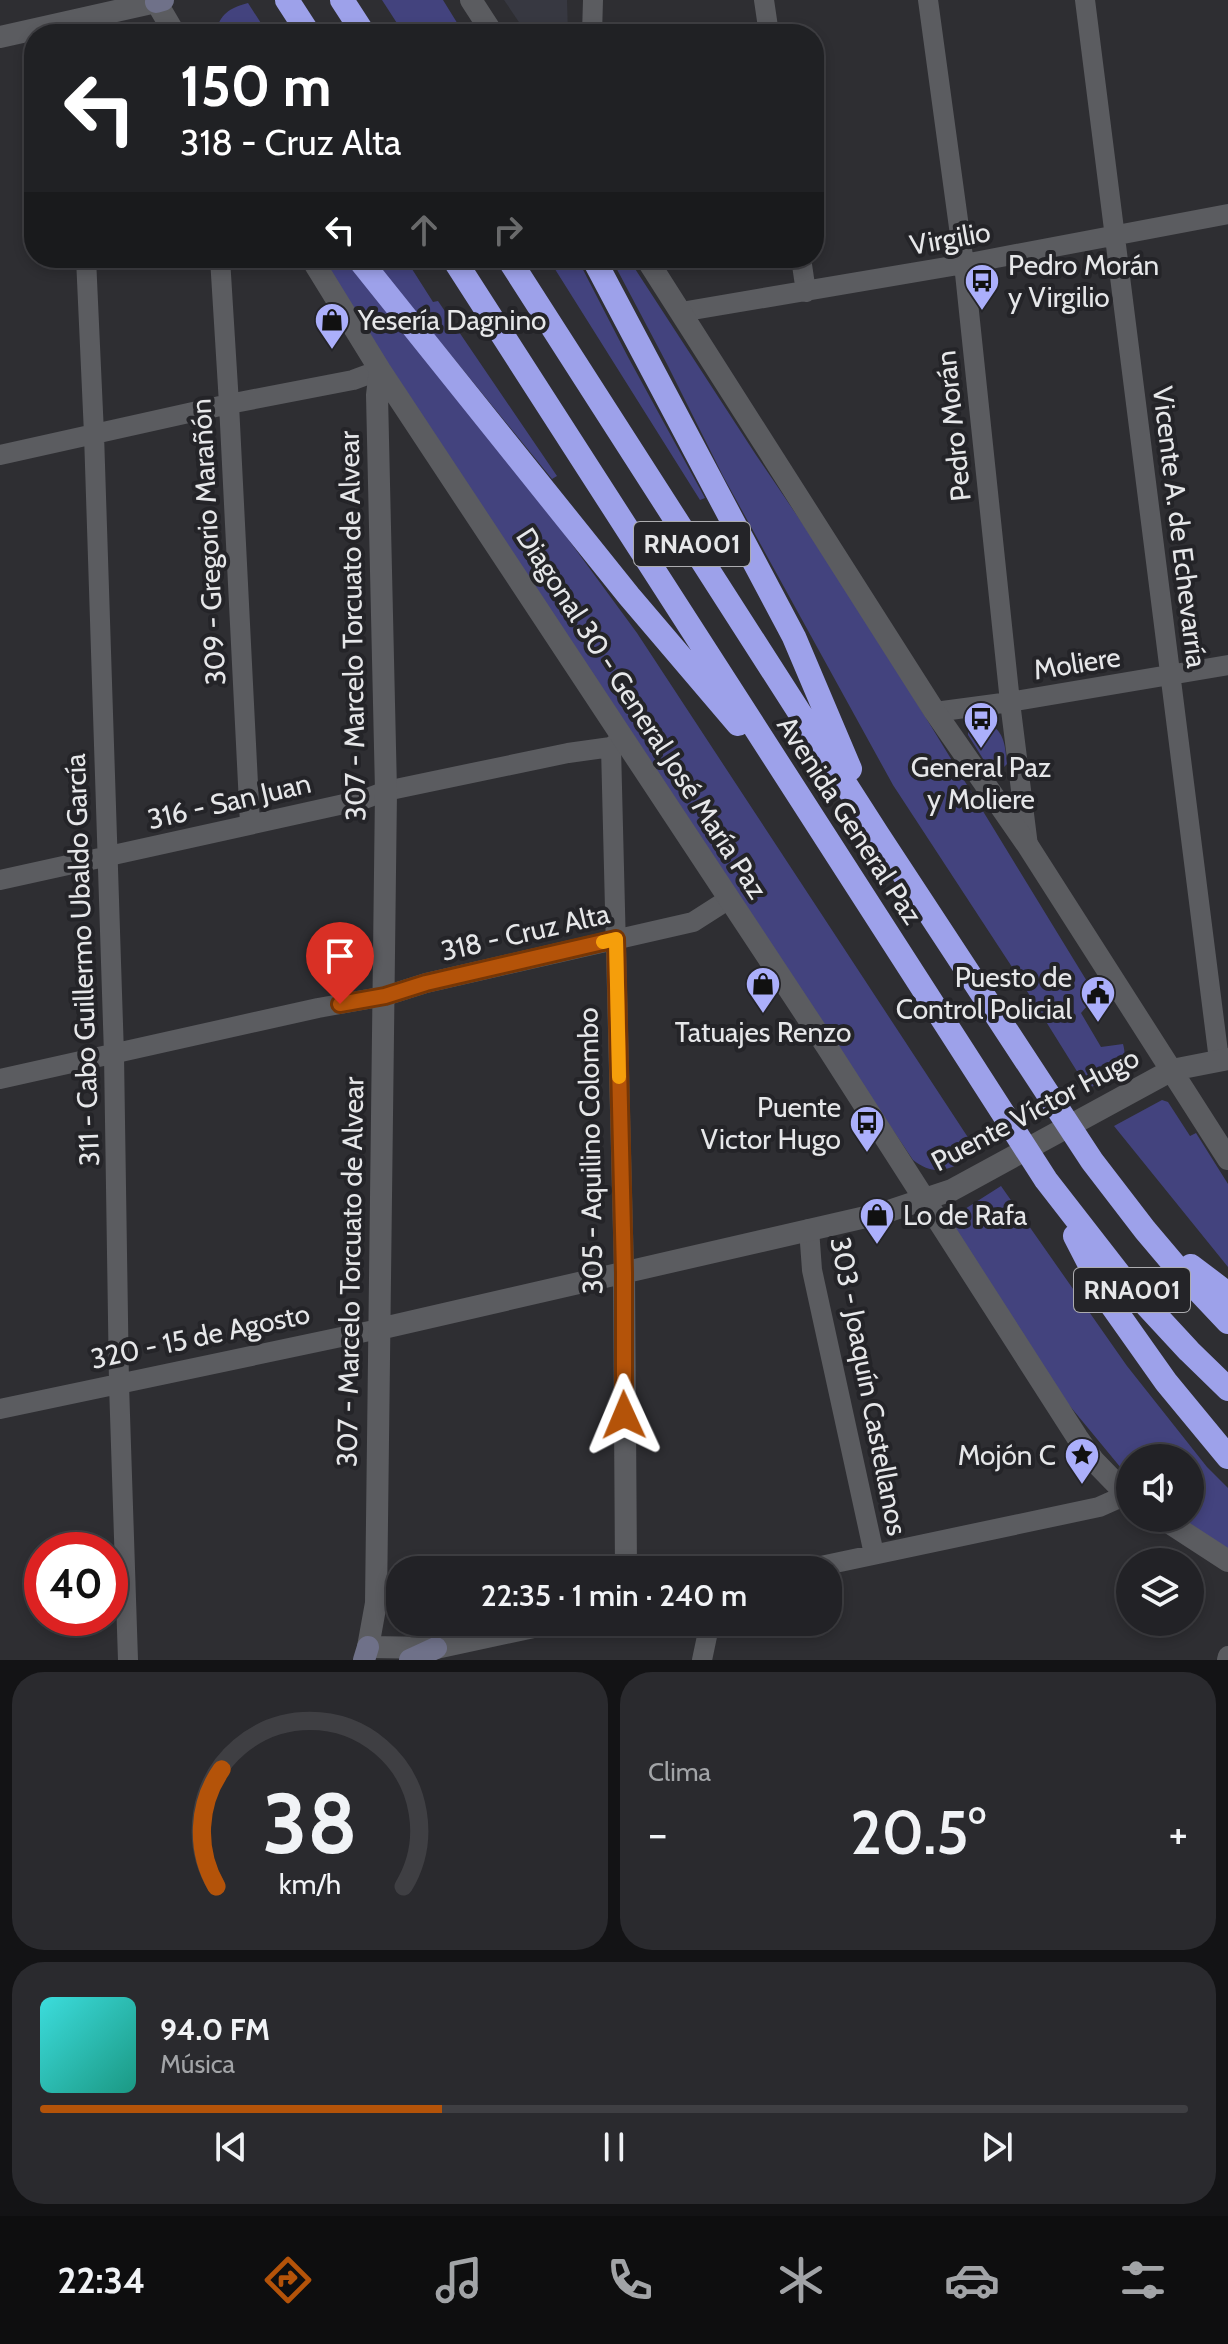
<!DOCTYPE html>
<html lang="es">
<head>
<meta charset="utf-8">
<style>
  :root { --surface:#222226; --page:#2a2a2e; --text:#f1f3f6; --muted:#a2a4a7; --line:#3f3f43; --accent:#b45309 }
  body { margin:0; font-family:Cabin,sans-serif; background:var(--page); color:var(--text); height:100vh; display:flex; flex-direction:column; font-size:30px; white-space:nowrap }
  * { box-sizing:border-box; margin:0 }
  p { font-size:26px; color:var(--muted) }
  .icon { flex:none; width:44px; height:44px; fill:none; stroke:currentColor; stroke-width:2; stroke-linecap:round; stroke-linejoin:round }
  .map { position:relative; height:1660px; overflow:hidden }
  .details { display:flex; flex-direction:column; gap:12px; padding:12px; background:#131315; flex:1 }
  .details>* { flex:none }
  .hud { position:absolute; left:24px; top:24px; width:800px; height:244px; border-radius:32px; box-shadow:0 4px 12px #0003,0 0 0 2px var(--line); background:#202124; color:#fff; overflow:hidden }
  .fabs { position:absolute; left:1116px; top:1444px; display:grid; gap:16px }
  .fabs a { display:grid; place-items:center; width:88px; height:88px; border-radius:50%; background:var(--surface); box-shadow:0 4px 12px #0003,0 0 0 2px var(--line); font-size:40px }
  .speed { position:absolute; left:24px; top:1532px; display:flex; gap:16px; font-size:40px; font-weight:700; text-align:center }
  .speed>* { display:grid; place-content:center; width:104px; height:104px; border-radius:50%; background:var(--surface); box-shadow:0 4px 12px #0003,0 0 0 2px var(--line); line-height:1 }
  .speed .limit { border:12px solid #d22; background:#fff; color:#111 }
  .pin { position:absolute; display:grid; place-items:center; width:68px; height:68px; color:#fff; margin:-82px -34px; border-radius:50% 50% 50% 0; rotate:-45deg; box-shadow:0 0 8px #0007 }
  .pin .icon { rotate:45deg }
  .me { position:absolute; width:88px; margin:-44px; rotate:359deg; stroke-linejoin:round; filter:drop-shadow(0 0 6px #0008) }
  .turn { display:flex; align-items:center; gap:28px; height:168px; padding:0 24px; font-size:36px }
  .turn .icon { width:104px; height:104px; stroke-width:2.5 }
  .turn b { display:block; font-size:56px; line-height:68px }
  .lanes { display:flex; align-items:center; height:76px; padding:0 24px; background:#0003; justify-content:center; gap:40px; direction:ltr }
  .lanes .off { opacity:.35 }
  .big { font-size:60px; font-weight:600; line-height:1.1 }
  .details .widget { flex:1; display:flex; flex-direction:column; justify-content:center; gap:12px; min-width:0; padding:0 28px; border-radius:32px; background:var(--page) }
  .details .dial { align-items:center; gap:0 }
  .dial svg { height:208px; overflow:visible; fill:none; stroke:var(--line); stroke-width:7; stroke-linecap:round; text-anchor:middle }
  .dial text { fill:var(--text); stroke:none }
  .song { display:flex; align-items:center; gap:24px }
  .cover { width:96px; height:96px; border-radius:12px; background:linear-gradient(135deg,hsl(180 70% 55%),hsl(170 70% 35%)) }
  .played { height:8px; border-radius:4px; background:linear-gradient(90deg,var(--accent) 35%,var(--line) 35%) }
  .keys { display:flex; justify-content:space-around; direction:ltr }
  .heat { display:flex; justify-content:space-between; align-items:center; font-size:44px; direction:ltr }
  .details .tiles { flex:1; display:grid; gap:12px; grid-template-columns:1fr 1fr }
  .widget:last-child { grid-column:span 2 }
  .trip { position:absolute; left:386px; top:1556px; width:456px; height:80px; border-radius:32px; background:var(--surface); box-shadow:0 4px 12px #0003,0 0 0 2px var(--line); font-weight:600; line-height:80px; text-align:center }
  .menu { display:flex; height:128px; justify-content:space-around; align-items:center; background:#0e0e0f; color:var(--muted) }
  .menu .icon { width:56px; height:56px }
  .menu .selected { color:var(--accent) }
  .menu b { font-size:36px; color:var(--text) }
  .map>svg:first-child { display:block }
  .built { fill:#373841 }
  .green { fill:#43437e }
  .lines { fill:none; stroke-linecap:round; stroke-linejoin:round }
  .minor { stroke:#5b5c60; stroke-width:20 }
  .tertiary { stroke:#5b5c60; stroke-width:22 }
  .secondary { stroke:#6f7189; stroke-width:22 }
  .motorway { stroke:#9da1ea; stroke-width:24 }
  .route-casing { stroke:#753606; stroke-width:20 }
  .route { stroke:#b45309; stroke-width:14 }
  .slow { stroke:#f59e0b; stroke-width:14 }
  .labels { text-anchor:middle; stroke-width:8; stroke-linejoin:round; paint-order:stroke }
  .shield { fill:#242428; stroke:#acacaf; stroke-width:2 }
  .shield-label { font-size:26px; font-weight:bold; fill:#e6e7e9 }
  .street-label { font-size:28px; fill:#e6e7e9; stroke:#242428 }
  .poi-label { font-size:28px; fill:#e6e7e9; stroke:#242428; text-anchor:start }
</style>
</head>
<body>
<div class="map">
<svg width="1228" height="1660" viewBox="0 0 1228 1660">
  <rect width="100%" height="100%" fill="#2e2e32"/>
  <path class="built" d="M504 0H567L568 34H527Z"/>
  <path class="green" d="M382 0H443L464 34H404Z
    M248 3 268 34H215C220 14 229 8 248 3Z
    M310 258H347L480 419 637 633 971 1142 976 1152C955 1168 937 1179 913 1160L379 366Z
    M372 258H405L433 302 438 301 557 476 552 479Z
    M548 258H577L628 357 705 498 700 500Z
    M611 258H628L756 455 849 592 1096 996 1081 1013 1101 1047 1123 1044C1131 1073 1107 1078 1088 1089L1012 967 893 785 723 476 667 364Z
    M989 723C1005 733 1005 746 1007 764L996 775 992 773 968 735V732L978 724Z
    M1162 1100 1168 1102 1190 1136 1196 1133 1228 1184V1267L1114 1126Z
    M1001 1186 1127 1366 1207 1467 1228 1488V1549L1181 1518H1190V1458H1130V1476L1121 1468 1055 1388 946 1221Z"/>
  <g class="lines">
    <path class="minor" d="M764 0 769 34
      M928 0 964 264 1010 702 1028 846
      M1085 0 1219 1060
      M592 34 593 0
      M86 258 94 434 114 1055 119 1384 128 1660
      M220 258 229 404 250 824
      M801 258 806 292
      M681 312 964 264 1228 214
      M0 455 229 404 353 380 380 370
      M935 712 1010 702 1228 665
      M619 741 611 747 624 1273
      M0 880 362 800 386 791 568 753 611 747
      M0 1079 318 1008 385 996 426 983 693 922 729 899
      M809 1229 812 1270 874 1554
      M0 1409 379 1329
      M802 1570 1099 1507 1126 1495
      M702 1660 710 1622
      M1227 1660 1228 1656"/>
    <path class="tertiary" d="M155 0 175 34
      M471 0 493 34
      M0 37 156 2
      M311 258 380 370 827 1047 1077 1437 1094 1461 1130 1498
      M646 258 935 712 1028 846 1228 1159
      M380 370 377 395 386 791 376 1603 368 1647 436 1648 557 1622
      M624 1273 626 1570
      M379 1329 883 1213 952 1190 1172 1070 1228 1059
      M1162 1518 1228 1561"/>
    <path class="secondary" d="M156 2 163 0
      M364 1660 368 1647
      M410 1660 436 1648"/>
    <path class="motorway" d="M287 0 309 34
      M342 0 364 34
      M358 258 629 596 738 724
      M453 258 1046 1180 1126 1283 1189 1351 1228 1389
      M508 258 878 835 1092 1161 1145 1230 1178 1269 1228 1322
      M593 258 794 637 850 769
      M1075 1236 1108 1300 1166 1382 1228 1457
      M1191 1266 1228 1294"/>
  </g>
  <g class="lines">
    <defs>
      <path id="route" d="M340 1004 385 996 426 983 616 939 624 1273V1415"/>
    </defs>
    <use href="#route" class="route-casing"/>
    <use href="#route" class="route"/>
    <path class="slow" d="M603 942 616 939 619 1077"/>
  </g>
  <defs>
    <symbol id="bus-pin" viewBox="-11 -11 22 30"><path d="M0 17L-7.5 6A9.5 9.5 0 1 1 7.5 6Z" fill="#abaffb" stroke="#242428"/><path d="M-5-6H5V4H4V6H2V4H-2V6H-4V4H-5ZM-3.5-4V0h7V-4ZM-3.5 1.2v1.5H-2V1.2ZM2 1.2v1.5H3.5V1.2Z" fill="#111"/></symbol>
    <symbol id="shop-pin" viewBox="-11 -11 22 30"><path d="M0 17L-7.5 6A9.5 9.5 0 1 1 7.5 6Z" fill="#abaffb" stroke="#242428"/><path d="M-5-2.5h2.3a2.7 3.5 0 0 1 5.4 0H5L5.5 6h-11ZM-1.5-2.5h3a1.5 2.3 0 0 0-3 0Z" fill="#111"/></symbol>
    <symbol id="civic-pin" viewBox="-11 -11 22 30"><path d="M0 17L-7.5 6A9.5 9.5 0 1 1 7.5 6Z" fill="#abaffb" stroke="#242428"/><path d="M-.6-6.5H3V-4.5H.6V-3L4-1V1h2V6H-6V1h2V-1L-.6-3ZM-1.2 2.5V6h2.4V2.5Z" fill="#111"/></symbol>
    <symbol id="sight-pin" viewBox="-11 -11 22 30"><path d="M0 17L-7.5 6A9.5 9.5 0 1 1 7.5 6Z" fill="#abaffb" stroke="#242428"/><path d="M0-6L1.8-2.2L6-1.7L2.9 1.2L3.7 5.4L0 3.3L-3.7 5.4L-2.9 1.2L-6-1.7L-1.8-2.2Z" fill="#111"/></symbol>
  </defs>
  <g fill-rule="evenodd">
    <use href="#bus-pin" x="962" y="261" width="40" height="54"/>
    <use href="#shop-pin" x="312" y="300" width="40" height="54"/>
    <use href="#bus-pin" x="961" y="699" width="40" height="54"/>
    <use href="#shop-pin" x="743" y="964" width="40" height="54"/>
    <use href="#civic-pin" x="1078" y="973" width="40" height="54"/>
    <use href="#bus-pin" x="847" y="1103" width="40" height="54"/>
    <use href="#shop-pin" x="857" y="1195" width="40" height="54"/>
    <use href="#sight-pin" x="1062" y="1435" width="40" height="54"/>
  </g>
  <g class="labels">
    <g class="shield">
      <rect x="634" y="522" width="116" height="44" rx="6"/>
      <rect x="1074" y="1268" width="116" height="44" rx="6"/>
    </g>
    <g class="shield-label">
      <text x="692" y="553">RNA001</text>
      <text x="1132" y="1299">RNA001</text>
    </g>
    <g class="street-label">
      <text transform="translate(950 238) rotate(-10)" y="10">Virgilio</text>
      <text transform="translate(953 426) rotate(-96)" y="10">Pedro Morán</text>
      <text transform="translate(1180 527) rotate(83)" y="10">Vicente A. de Echevarría</text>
      <text transform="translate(208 542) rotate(-93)" y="10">309 - Gregorio Marañón</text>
      <text transform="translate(352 626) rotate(-91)" y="10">307 - Marcelo Torcuato de Alvear</text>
      <text transform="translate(1077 663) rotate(-9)" y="10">Moliere</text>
      <text transform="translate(642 713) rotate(57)" y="10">Diagonal 30 - General José María Paz</text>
      <text transform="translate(229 801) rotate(-13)" y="10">316 - San Juan</text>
      <text transform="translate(850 820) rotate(57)" y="10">Avenida General Paz</text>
      <text transform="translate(525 932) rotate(-13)" y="10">318 - Cruz Alta</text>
      <text transform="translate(82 960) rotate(-92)" y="10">311 - Cabo Guillermo Ubaldo García</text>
      <text transform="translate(1035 1109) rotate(-28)" y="10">Puente Víctor Hugo</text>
      <text transform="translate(590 1151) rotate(-91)" y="10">305 - Aquilino Colombo</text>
      <text transform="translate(350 1272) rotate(-89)" y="10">307 - Marcelo Torcuato de Alvear</text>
      <text transform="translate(200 1336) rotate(-12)" y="10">320 - 15 de Agosto</text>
      <text transform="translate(869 1386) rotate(79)" y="10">303 - Joaquín Castellanos</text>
    </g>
    <g class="poi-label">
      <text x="1008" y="275">Pedro Morán<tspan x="1008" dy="32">y Virgilio</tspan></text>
      <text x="358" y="330">Yesería Dagnino</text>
      <text x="981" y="777" text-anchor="middle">General Paz<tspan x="981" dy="32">y Moliere</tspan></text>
      <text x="1072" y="987" text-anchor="end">Puesto de<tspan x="1072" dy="32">Control Policial</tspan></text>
      <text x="763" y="1042" text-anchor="middle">Tatuajes Renzo</text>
      <text x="841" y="1117" text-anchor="end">Puente<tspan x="841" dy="32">Victor Hugo</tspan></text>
      <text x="903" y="1225">Lo de Rafa</text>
      <text x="1056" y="1465" text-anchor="end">Mojón C</text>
    </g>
  </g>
</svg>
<div class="fabs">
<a><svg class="icon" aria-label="sound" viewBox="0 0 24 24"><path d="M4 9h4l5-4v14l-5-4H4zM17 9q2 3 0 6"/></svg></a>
<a><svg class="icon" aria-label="layers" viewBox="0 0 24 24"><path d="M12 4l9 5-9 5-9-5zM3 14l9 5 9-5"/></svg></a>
</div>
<div class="speed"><div class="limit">40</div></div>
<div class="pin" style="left:340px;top:1004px;background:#d93025"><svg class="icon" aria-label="arrive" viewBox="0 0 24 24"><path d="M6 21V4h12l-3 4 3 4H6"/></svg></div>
<svg class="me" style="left:624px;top:1415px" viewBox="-20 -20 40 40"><path d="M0-17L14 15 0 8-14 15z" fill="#b45309" stroke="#fff" stroke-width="4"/></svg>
<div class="trip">22:35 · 1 min · 240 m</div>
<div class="hud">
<div class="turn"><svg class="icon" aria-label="left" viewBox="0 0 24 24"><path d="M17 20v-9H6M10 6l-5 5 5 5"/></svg><div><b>150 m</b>318 - Cruz Alta</div></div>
<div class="lanes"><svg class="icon" aria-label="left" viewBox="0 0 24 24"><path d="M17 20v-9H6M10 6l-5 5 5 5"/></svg><svg class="icon off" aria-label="ahead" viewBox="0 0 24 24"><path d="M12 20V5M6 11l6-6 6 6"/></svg><svg class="icon off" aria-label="right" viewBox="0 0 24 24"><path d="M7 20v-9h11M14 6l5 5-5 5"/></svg></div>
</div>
</div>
<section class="details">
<div class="tiles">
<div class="widget dial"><svg viewBox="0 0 100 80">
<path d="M14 69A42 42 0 1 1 86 69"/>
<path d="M14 69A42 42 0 0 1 16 24" stroke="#b45309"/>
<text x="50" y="56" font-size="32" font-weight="700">38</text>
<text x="50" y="72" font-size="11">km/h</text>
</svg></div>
<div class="widget"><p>Clima</p>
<div class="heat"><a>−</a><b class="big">20.5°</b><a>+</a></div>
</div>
<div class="widget">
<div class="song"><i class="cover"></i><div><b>94.0 FM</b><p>Música</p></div></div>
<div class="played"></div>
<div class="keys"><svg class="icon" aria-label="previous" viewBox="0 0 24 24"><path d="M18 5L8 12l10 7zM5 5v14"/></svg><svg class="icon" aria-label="pause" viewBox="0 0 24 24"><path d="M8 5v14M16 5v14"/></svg><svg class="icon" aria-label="next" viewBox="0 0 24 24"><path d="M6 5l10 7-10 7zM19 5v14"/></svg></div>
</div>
</div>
</section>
<nav class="menu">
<b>22:34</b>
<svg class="icon selected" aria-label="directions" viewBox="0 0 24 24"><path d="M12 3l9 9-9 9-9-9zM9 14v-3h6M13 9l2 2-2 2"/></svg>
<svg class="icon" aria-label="music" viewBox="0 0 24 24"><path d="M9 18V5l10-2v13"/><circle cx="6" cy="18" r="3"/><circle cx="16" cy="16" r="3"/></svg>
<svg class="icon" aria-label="phone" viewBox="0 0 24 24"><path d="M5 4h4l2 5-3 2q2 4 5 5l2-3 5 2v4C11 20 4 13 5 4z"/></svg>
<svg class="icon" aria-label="climate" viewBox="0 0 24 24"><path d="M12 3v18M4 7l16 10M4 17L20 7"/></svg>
<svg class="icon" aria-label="car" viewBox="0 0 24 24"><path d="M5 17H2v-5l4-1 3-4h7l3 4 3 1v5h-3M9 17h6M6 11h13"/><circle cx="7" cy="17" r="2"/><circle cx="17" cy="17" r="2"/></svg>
<svg class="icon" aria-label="filters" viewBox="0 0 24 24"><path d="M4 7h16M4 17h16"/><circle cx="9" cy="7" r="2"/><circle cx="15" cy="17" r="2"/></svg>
</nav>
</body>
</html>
